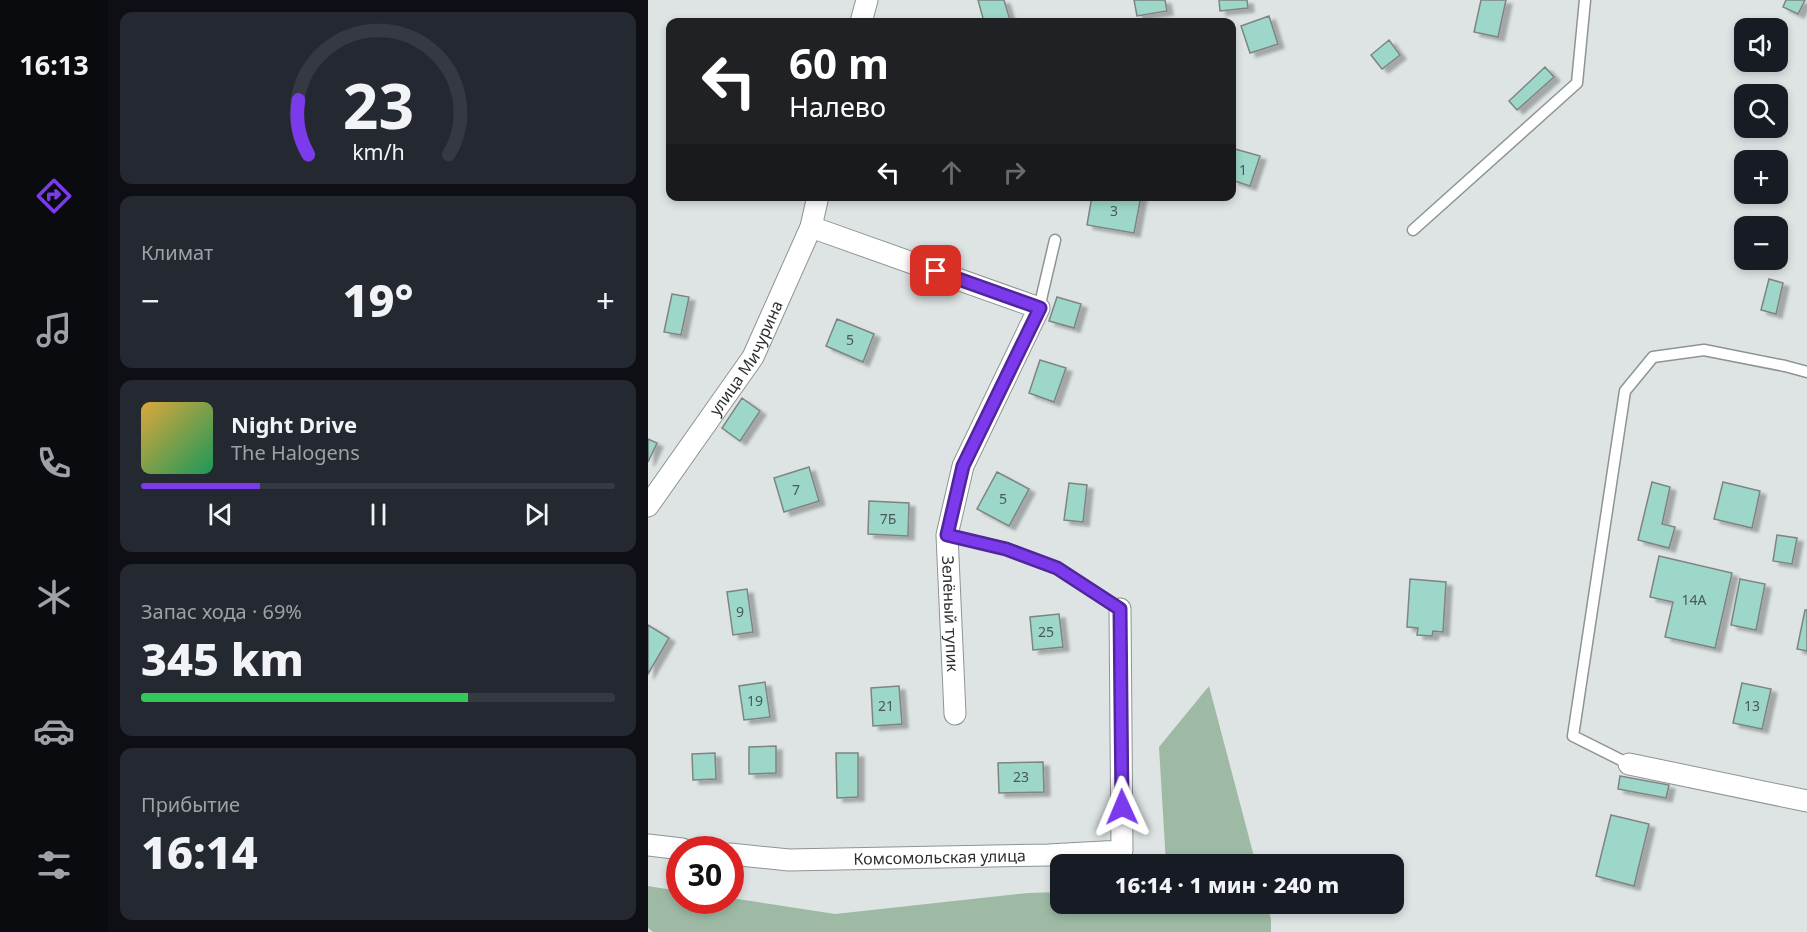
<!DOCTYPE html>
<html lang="ru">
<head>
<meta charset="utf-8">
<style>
  :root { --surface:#171b24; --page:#242831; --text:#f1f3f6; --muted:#9ea1a6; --line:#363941; --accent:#7c3aed }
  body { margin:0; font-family:"Noto Sans",sans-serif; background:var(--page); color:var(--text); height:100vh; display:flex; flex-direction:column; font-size:22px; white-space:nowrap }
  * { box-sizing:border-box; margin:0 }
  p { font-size:20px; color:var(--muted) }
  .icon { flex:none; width:33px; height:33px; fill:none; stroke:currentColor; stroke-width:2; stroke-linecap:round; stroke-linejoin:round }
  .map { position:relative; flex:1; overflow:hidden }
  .drawer { display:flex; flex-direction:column; gap:12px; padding:12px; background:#0d0f14; width:540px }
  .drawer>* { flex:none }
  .hud { position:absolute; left:18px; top:18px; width:570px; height:183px; border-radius:12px; box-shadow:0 3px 9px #0003; background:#202124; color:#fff; overflow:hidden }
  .fabs { position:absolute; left:1086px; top:18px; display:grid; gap:12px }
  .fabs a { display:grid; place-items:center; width:54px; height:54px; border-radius:12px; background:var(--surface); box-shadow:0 3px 9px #0003; font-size:30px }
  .speed { position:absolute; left:18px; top:836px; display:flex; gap:12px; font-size:30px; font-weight:700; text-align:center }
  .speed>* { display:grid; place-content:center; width:78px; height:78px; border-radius:50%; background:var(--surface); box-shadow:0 3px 9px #0003; line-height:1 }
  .speed .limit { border:9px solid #d22; background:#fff; color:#111 }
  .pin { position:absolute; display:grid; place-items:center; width:51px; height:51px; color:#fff; margin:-26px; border-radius:12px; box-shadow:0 3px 9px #0006 }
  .me { position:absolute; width:66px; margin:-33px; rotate:359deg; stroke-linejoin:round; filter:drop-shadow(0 0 4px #0008) }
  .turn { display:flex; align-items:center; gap:21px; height:126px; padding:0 24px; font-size:27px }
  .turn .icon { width:78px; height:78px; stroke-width:2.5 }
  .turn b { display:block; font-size:42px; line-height:51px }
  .lanes { display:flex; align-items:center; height:57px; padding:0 24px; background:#0003; justify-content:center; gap:30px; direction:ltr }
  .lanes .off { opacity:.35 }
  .big { font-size:45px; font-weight:800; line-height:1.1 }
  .drawer .card { flex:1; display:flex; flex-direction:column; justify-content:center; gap:9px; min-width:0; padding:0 21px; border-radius:12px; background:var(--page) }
  .drawer .dial { align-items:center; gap:0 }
  .dial svg { height:156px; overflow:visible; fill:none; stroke:var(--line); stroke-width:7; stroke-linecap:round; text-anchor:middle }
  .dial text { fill:var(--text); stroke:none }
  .song { display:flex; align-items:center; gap:18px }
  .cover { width:72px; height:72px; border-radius:9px; background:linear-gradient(135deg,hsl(40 70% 55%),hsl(150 70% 35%)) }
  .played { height:6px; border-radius:3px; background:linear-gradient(90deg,var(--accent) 25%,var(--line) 25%) }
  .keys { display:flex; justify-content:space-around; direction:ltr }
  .heat { display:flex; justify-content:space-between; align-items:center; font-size:33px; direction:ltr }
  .charge { height:9px; border-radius:4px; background:linear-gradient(90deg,#34c759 69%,var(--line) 0) }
  .trip { position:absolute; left:402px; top:854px; width:354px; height:60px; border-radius:12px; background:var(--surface); box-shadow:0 3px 9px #0003; font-weight:800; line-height:60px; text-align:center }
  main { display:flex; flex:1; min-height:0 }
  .tabs { display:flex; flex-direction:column; width:108px; justify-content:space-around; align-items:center; background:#090b0e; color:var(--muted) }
  .tabs .icon { width:42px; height:42px }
  .tabs .current { color:var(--accent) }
  .tabs b { font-size:27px; color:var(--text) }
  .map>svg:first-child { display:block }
  .green { fill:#9ebaa5 }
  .building { fill:#9dd7c9; stroke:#7f8483; stroke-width:1.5; filter:url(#shadow) }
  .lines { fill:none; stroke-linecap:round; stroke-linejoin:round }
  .service-casing { stroke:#8e9495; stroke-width:13 }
  .minor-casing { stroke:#8e9495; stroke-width:23 }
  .service { stroke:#fff; stroke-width:10 }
  .minor { stroke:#fff; stroke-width:21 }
  .route-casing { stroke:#51269a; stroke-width:15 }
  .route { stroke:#7c3aed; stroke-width:10 }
  .labels { text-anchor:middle; stroke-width:5; stroke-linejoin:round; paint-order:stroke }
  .number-label { font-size:14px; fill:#495a56 }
  .street-label { font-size:16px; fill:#2d3030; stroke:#fff }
</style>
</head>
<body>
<main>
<nav class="tabs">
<b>16:13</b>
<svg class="icon current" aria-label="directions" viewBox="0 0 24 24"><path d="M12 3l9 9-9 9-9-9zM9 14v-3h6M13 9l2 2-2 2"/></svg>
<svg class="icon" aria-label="music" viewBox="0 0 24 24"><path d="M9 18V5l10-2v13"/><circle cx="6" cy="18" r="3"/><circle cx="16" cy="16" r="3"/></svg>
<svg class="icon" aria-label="phone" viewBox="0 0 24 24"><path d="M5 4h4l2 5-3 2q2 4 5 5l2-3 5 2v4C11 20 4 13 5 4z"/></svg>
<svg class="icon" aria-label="climate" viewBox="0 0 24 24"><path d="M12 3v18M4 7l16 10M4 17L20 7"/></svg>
<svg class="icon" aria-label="car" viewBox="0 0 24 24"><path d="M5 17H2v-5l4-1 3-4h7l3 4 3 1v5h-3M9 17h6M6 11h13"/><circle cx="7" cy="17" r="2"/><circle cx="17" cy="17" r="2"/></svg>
<svg class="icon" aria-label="filters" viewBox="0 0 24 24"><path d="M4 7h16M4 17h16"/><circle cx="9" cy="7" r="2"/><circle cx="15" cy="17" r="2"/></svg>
</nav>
<section class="drawer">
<div class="card dial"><svg viewBox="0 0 100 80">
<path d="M14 69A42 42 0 1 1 86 69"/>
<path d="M14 69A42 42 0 0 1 9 41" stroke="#7c3aed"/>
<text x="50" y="56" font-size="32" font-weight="700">23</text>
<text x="50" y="72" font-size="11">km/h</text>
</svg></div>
<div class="card"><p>Климат</p>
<div class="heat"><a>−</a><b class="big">19°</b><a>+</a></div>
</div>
<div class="card">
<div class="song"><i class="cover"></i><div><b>Night Drive</b><p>The Halogens</p></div></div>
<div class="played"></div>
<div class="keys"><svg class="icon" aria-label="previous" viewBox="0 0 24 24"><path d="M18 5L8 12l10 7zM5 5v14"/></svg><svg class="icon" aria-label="pause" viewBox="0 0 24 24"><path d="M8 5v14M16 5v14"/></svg><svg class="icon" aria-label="next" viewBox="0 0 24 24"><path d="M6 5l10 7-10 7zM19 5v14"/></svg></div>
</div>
<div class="card"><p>Запас хода · 69%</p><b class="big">345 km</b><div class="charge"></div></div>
<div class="card"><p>Прибытие</p><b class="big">16:14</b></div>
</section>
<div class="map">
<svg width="1159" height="932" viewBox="0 0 1159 932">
  <defs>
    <filter id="shadow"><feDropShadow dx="6" dy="4" stdDeviation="1.5" flood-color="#0004"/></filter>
  </defs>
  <rect width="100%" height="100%" fill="#dee4e4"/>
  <path class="green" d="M561 686 608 864H518L511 747Z
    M0 886 31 891 32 900H82L83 898 187 914 380 893 412 892V903H618L623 919V932H5L0 928Z"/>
  <path class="building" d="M330 0H356L362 20 336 22Z
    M486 0H517L519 11 489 16Z
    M571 0H599L600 8 572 11Z
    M833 0H858L850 37 826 32Z
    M1138 0H1157L1150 14 1135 7Z
    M621 16 630 44 602 53 593 26Z
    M741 40 752 55 734 69 723 55Z
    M897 67 906 77 869 110 861 101Z
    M587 149 612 156 602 186 584 180V160Z
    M444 196H493L486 233 439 225Z
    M1121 279 1135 283 1128 314 1113 310Z
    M24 294 41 297 33 335 16 332Z
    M409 297 433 304 426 328 401 321Z
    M189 319 226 334 215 362 178 346Z
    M392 360 418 368 406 402 381 393Z
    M94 398 112 411 92 441 74 428Z
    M0 439 9 443 0 462Z
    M161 467 171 501 136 512 126 478Z
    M349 472 381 489 361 526 329 509Z
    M1004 482 1022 487 1014 524 1027 527 1021 548 990 540Z
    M1075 482 1112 491 1104 528 1066 519Z
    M421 483 439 485 435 522 416 520Z
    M221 501 261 503 260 536 220 534Z
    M1129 535 1149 538 1144 564 1125 561Z
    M1011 556 1084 573 1067 648 1017 637 1025 602 1002 597Z
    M762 579 798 582 795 632 785 631 784 636 769 635 770 628 759 627Z
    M1092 579 1117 584 1108 630 1083 625Z
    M99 589 105 632 85 635 79 592Z
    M1157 610H1159V651L1149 649Z
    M411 614 415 647 385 650 382 617Z
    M0 625 21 638 0 674Z
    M117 682 122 717 96 720 91 686Z
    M1094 683 1123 689 1114 729 1085 723Z
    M251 686 254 724 225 726 223 688Z
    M128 746V773L101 774V747Z
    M67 753 68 779 45 780 44 754Z
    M188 753H210V797L189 798Z
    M395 762 396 792 351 793 350 763Z
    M972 776 1021 785 1018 798 970 789Z
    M963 815 1001 824 986 886 948 876Z"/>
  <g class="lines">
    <defs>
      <path id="service" d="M765 230 929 83 937 0
        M391 308 407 240
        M299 535 358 549 409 568 472 609
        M981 764 925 736 977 391 1005 357 1056 350 1137 366 1159 372"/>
      <g id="minor">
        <path d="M213 22 219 0"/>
        <path id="s1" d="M163 227 391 308 315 466 299 535 307 714"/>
        <path id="s2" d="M0 506 105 357 163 227 170 196"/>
        <path d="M981 764 1159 801"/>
        <path d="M0 845 34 849"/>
        <path id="s3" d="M82 854 141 860 400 855 474 851 472 609"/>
      </g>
    </defs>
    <use href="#service" class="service-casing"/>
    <use href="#minor" class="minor-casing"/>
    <use href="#service" class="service"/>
    <use href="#minor" class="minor"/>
  </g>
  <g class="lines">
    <defs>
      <path id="route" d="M288 271 392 308 315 466 299 535 358 549 409 568 472 609 474 807"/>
    </defs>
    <use href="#route" class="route-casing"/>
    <use href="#route" class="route"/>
  </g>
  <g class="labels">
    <g class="number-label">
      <text x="595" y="175">1</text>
      <text x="466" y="216">3</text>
      <text x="202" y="345">5</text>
      <text x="148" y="495">7</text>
      <text x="355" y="504">5</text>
      <text x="240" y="524">7Б</text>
      <text x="1046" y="605">14А</text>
      <text x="92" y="617">9</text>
      <text x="398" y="637">25</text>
      <text x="107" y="706">19</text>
      <text x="238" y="711">21</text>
      <text x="1104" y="711">13</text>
      <text x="373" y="782">23</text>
    </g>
    <g class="street-label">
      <text dy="6" stroke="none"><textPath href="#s2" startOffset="178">улица Мичурина</textPath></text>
      <text dy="6" stroke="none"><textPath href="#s1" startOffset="567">Зелёный тупик</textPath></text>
      <text dy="6" stroke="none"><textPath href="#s3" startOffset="210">Комсомольская улица</textPath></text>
    </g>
  </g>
</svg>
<div class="fabs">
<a><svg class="icon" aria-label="sound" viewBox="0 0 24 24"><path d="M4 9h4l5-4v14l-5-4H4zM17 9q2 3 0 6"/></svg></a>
<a><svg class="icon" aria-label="search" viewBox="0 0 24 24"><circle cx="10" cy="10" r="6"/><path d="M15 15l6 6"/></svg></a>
<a>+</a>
<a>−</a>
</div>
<div class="speed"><div class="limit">30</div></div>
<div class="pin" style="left:288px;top:271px;background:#d93025"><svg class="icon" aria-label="arrive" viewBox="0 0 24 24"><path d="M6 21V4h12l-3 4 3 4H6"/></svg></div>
<svg class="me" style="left:474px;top:807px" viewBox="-20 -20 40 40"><path d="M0-17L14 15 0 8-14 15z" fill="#7c3aed" stroke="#fff" stroke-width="4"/></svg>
<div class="trip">16:14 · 1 мин · 240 m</div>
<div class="hud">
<div class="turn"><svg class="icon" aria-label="left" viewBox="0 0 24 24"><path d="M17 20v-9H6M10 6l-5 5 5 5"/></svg><div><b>60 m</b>Налево</div></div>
<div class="lanes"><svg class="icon" aria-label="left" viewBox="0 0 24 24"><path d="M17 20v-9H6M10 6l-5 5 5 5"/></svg><svg class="icon off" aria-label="ahead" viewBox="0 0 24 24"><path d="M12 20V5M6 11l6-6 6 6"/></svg><svg class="icon off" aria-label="right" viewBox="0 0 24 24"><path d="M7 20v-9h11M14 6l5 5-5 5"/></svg></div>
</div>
</div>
</main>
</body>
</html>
